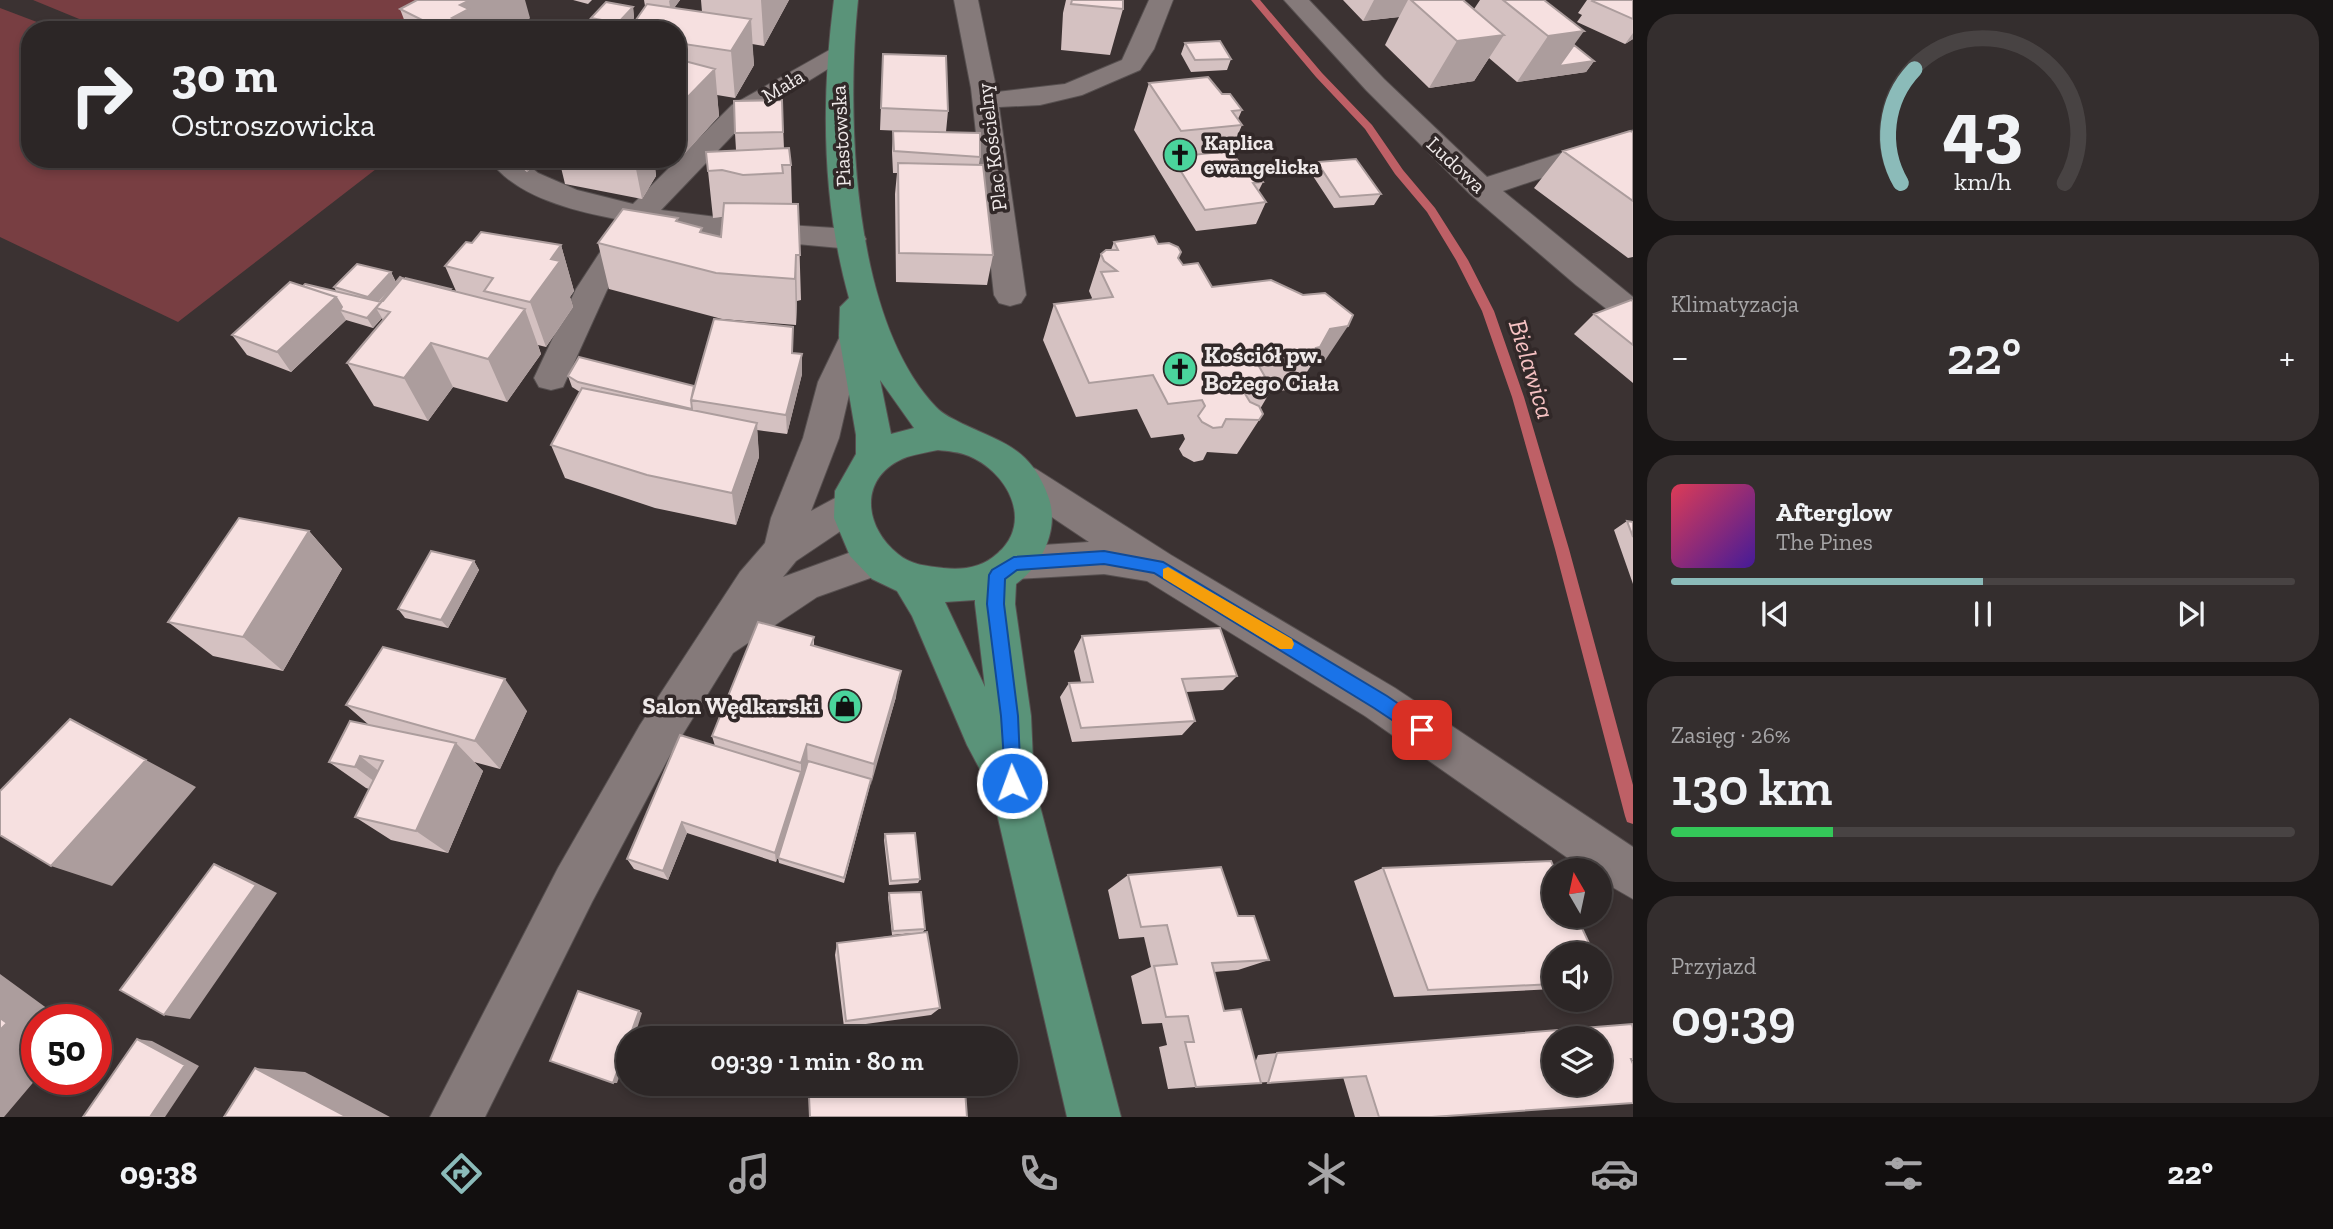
<!DOCTYPE html>
<html lang="pl">
<head>
<meta charset="utf-8">
<style>
  :root { --surface:#2c2626; --page:#342e2e; --text:#f1f3f6; --muted:#a6a5a7; --line:#484343; --accent:#8bbbb9 }
  body { margin:0; font-family:"Zilla Slab",serif; background:var(--page); color:var(--text); height:100vh; display:flex; flex-direction:column; font-size:26px; white-space:nowrap }
  * { box-sizing:border-box; margin:0 }
  p { font-size:23px; color:var(--muted) }
  .icon { flex:none; width:38px; height:38px; fill:none; stroke:currentColor; stroke-width:2; stroke-linecap:round; stroke-linejoin:round }
  .map { position:relative; flex:1; overflow:hidden }
  .sheet { display:flex; flex-direction:column; gap:14px; padding:14px; background:#181515; width:700px }
  .sheet>* { flex:none }
  .top-card { position:absolute; left:21px; top:21px; width:665px; height:147px; border-radius:28px; box-shadow:0 4px 10px #0003,0 0 0 2px var(--line); background:#2c2626; color:var(--text); overflow:hidden }
  .needle { width:46px; rotate:351deg }
  .fabs { position:absolute; left:1542px; top:858px; display:grid; gap:14px }
  .fabs a { display:grid; place-items:center; width:70px; height:70px; border-radius:50%; background:var(--surface); box-shadow:0 4px 10px #0003,0 0 0 2px var(--line); font-size:35px }
  .speed { position:absolute; left:21px; top:1004px; display:flex; gap:14px; font-size:35px; font-weight:700; text-align:center }
  .speed>* { display:grid; place-content:center; width:91px; height:91px; border-radius:50%; background:var(--surface); box-shadow:0 4px 10px #0003,0 0 0 2px var(--line); line-height:1 }
  .speed .limit { border:10px solid #d22; background:#fff; color:#111 }
  .pin { position:absolute; display:grid; place-items:center; width:60px; height:60px; color:#fff; margin:-30px; border-radius:14px; box-shadow:0 4px 10px #0006 }
  .me { position:absolute; width:77px; margin:-38px; rotate:358deg; stroke-linejoin:round; filter:drop-shadow(0 0 5px #0008) }
  .turn { display:flex; align-items:center; gap:24px; height:147px; padding:0 35px; font-size:32px }
  .turn .icon { width:91px; height:91px; stroke-width:2.5 }
  .turn b { display:block; font-size:49px; line-height:60px }
  .big { font-size:52px; font-weight:600; line-height:1.1 }
  .sheet .card { flex:1; display:flex; flex-direction:column; justify-content:center; gap:10px; min-width:0; padding:0 24px; border-radius:28px; background:var(--page) }
  .sheet .dial { align-items:center; gap:0 }
  .dial svg { height:182px; overflow:visible; fill:none; stroke:var(--line); stroke-width:7; stroke-linecap:round; text-anchor:middle }
  .dial text { fill:var(--text); stroke:none }
  .song { display:flex; align-items:center; gap:21px }
  .cover { width:84px; height:84px; border-radius:10px; background:linear-gradient(135deg,hsl(350 70% 55%),hsl(260 70% 35%)) }
  .played { height:7px; border-radius:4px; background:linear-gradient(90deg,var(--accent) 50%,var(--line) 50%) }
  .keys { display:flex; justify-content:space-around; direction:ltr }
  .heat { display:flex; justify-content:space-between; align-items:center; font-size:38px; direction:ltr }
  .charge { height:10px; border-radius:5px; background:linear-gradient(90deg,#34c759 26%,var(--line) 0) }
  .trip { position:absolute; left:616px; top:1026px; width:402px; height:70px; border-radius:35px; background:var(--surface); box-shadow:0 4px 10px #0003,0 0 0 2px var(--line); font-weight:600; line-height:70px; text-align:center }
  .tab-bar { display:flex; height:112px; justify-content:space-around; align-items:center; background:#120f0f; color:var(--muted) }
  .tab-bar .icon { width:49px; height:49px }
  .tab-bar .on { color:var(--accent) }
  .tab-bar b { font-size:32px; color:var(--text) }
  main { display:flex; flex:1; min-height:0 }
  .map>svg:first-child { display:block }
  .green { fill:#783e42 }
  .lines { fill:none; stroke-linecap:round; stroke-linejoin:round }
  .stream { fill:#be6066; fill-rule:evenodd }
  .minor-casing { stroke:#575050; stroke-width:2 }
  .major-casing { stroke:#575050; stroke-width:2 }
  .minor { fill:#857a7a; fill-rule:evenodd }
  .major { fill:#5a9379; fill-rule:evenodd }
  .wall { fill:#d4c1c1 }
  .shaded-wall { fill:#ac9d9d }
  .building { fill:#f6e0e0; stroke:#ac9d9d; stroke-width:2; fill-rule:evenodd }
  .route { fill:#1a73e8; stroke:#114b97; stroke-width:2 }
  .slow { fill:#f59e0b }
  .labels { text-anchor:middle; stroke-width:7; stroke-linejoin:round; paint-order:stroke }
  .far-street-label { font-size:21px; fill:#efe9e9; stroke:#312828 }
  .far-poi-label { font-size:21px; font-weight:bold; fill:#efe9e9; stroke:#312828; text-anchor:start }
  .poi-label { font-size:24px; font-weight:bold; fill:#efe9e9; stroke:#312828; text-anchor:start }
  .water-label { font-size:26px; font-style:italic; fill:#f5c1c2; stroke:#312828 }
</style>
</head>
<body>
<main>
<div class="map">
<svg width="1633" height="1117" viewBox="0 0 1633 1117">
  <rect width="100%" height="100%" fill="#3b3232"/>
  <path class="green" d="M33 0H453L422 30H106Z
    M0 8 58 30H30V159H389L178 322 0 237Z"/>
  <g class="lines">
    <path class="stream" d="M1251 0H1260L1322 73 1372 125 1403 170 1435 208 1468 260 1494 311 1524 397 1569 549 1633 785V824L1627 822 1625 816 1555 549 1512 397 1482 311 1456 260 1427 212 1395 174 1365 129 1316 77Z"/>
    <defs>
      <path id="minor" d="M954 0H978L997 92 1065 84 1122 60 1149 0H1173L1154 49 1140 70 1082 95 1040 105 999 107 1026 295 1021 303 1010 306 999 303 994 295 971 88Z
        M1284 0H1309L1384 79 1487 177 1633 130V147L1503 191 1633 297V324L1622 321 1576 285 1471 195 1366 90Z
        M840 44 849 46 852 51 849 56 750 117 661 210 771 224 851 229 862 232 866 239 862 246 851 249 720 237 647 226 607 290 563 387 551 390 539 387 534 378 576 289 621 220C578 212 515 198 489 159H521L538 173 577 190 633 204 732 105Z
        M855 324 866 328 871 336 852 382 839 438 811 511 850 490 863 494 869 505 863 516 796 561 783 577 876 543 890 547 895 559 890 571 817 597 733 653 670 755 592 902 485 1117H430L558 868 640 725 740 572 765 543 771 518 803 438 818 382 844 328Z
        M1023 464 1036 469 1171 555 1395 688 1633 847V899L1600 880V870H1585L1365 716 1147 581 1104 574 1014 579 1000 575 995 563 1000 551 1014 547 1089 542 1010 489 1005 479 1010 469Z"/>
      <path id="major" d="M834 0H858C846 115 852 319 936 407 943 415 954 419 963 424 1004 443 1031 449 1048 496 1060 527 1043 565 1016 584L1015 604 1031 716 1034 783 1121 1117H1067L992 792 967 745 912 616 897 591 872 579 850 556 834 518 835 491 856 454V435L839 336 840 307 849 298C822 202 821 99 834 0ZM880 380 914 428 891 434ZM938 450C948 451 960 452 969 456 1007 472 1034 521 998 553 982 568 963 570 943 568 927 566 911 565 898 554 862 525 859 475 907 457 917 454 928 452 938 450ZM975 600V604L985 687 945 602Z"/>
    </defs>
    <use href="#minor" class="minor-casing"/>
    <use href="#major" class="major-casing"/>
    <use href="#minor" class="minor"/>
    <use href="#major" class="major"/>
  </g>
  <path class="wall" d="M573 0H592L588 4Z
    M644 0H680L674 8 702 12 701 0H789L764 46 752 44 754 65 735 98 717 95 719 116 674 165 654 159H677V30L645 6Z
    M1066 0H1123V9L1110 55 1061 50 1063 13Z
    M1343 0H1463L1474 9 1480 0H1544L1574 45 1594 61 1586 72 1517 82 1489 58 1474 81 1429 88 1385 45 1399 17 1363 21Z
    M1587 0H1633V39L1625 44 1577 22 1582 15 1578 13Z
    M633 7 634 18 624 30 593 29 591 18Z
    M400 9 530 18 511 30H408Z
    M1185 43 1231 59 1227 70 1191 72 1181 54Z
    M883 54 948 111 946 132 980 157 979 165 993 255 987 285 896 282 895 194 897 173H893L892 152 893 131 926 132 880 130Z
    M1149 83 1242 110 1238 119 1242 125 1231 151 1241 165 1263 182 1258 192 1266 202 1256 224 1196 231 1134 130Z
    M782 100 784 149 791 165 792 204H798L801 300 797 301 796 325 722 319 609 289 598 243 679 222 703 233 721 237 723 217 713 218 706 152 736 150 735 133Z
    M1633 132V257L1628 258 1534 188 1563 151Z
    M511 159H535L536 163 527 172Z
    M559 159H654L656 176 642 199 565 184Z
    M1317 162 1381 194 1374 205 1334 208 1311 173Z
    M1114 242 1158 244 1178 259 1183 265 1212 287 1303 295 1325 293 1324 362 1312 364 1296 389 1270 392 1260 409 1263 414 1237 454 1207 452 1203 460 1194 462 1183 456 1179 449 1185 439 1183 434 1151 438 1137 409 1076 417 1043 340 1054 304 1091 300 1092 298 1089 291 1101 254 1111 250Z
    M472 243 561 245 574 291 570 297 573 307 546 347 538 345 541 354 507 402 453 387 428 421 374 406 347 363 383 321 382 318 373 328 346 320 291 372 247 355 232 335 303 286 336 291 334 287 391 272 396 282 451 289V290L456 291 445 266Z
    M1633 301V383L1574 334 1594 314Z
    M793 353 802 354V374L787 434 757 430 759 457 736 525 655 508 565 478 551 445 580 392 572 387 568 376 694 387Z
    M1627 521 1633 522V584L1614 530Z
    M309 531 342 569 283 671 213 656 168 622Z
    M474 561 479 570 448 628 405 618 398 609Z
    M1082 636 1237 676 1223 690 1186 692 1195 721 1182 735 1072 742 1060 697 1069 683 1081 682 1074 651Z
    M814 637V646L896 697 870 785 844 883 779 863 778 858 786 832 776 862 687 833 668 880 634 869 627 859 715 746 712 736Z
    M346 705 527 711 500 769 474 762 483 771 448 853 391 840 355 817 369 789 366 788 329 762 369 725Z
    M885 834 920 879 918 883 889 885 884 840Z
    M1383 868 1554 954V989L1394 997 1354 881Z
    M1128 875 1238 916 1269 960 1238 970 1214 972 1224 1011 1255 1063 1258 1055 1277 1053 1632 1024 1432 1117H1355L1343 1077 1168 1089 1159 1047 1167 1045 1162 1023 1142 1024 1131 976 1151 967 1144 937 1119 939 1108 890Z
    M889 893 925 929 923 932 940 1008 931 1015 844 1027 835 955 837 943 913 933 892 935 888 897Z"/>
  <path class="shaded-wall" d="M470 0H525L530 18 511 30H456L452 18 460 5Z
    M670 0H680L671 12 669 1Z
    M761 0H789L764 46Z
    M1374 0H1408L1399 17 1363 21Z
    M633 7 634 18 624 30H619L618 23Z
    M751 19 754 65 735 98 731 51Z
    M1584 31 1559 66 1594 61 1586 72 1517 82 1548 36Z
    M1633 33V39L1625 44Z
    M1504 35 1474 81 1429 88 1457 41Z
    M715 69 719 116 674 165 673 159H677V108Z
    M525 159H535L536 163 527 172 524 161Z
    M634 159H654L656 176 642 199Z
    M561 245 574 291 570 297 573 307 546 347 530 302 551 259Z
    M796 255 797 301 796 325 795 279Z
    M391 272 396 283 373 307 368 297Z
    M336 297 344 311 340 310 346 320 291 372 277 352Z
    M381 302 376 308 382 318 373 328 367 318Z
    M525 309 541 354 507 402 488 359Z
    M1348 326 1324 362 1312 364 1319 354H1316L1330 329Z
    M431 343 453 387 428 421 404 378Z
    M802 354V374L787 434 786 415Z
    M757 423 759 457 736 525 732 493Z
    M309 531 342 569 283 671 243 637Z
    M474 561 479 570 448 628 441 620Z
    M901 671 896 697 871 785 874 764Z
    M505 679 527 711 500 769 475 741Z
    M70 719 196 787 112 886 51 866Z
    M456 743 483 771 448 853 416 831Z
    M807 744 808 767 776 862 775 853 801 772V763Z
    M360 756 394 783 390 793 355 767Z
    M682 822 687 833 668 880 663 871Z
    M214 864 236 873 277 893 190 1019 164 1015Z
    M0 974 63 1020H37V1078L4 1117H0Z
    M639 1011 642 1013 634 1038H629Z
    M137 1039 152 1041 199 1066 165 1117H150Z
    M628 1040V1053L617 1083H613Z
    M255 1068 305 1072 390 1117H347Z"/>
  <path class="building" d="M417 0H470L460 5 469 9 452 18 463 23 459 30H442L400 9Z
    M1072 0H1123V9L1071 4Z
    M1411 0H1463L1504 35 1457 41Z
    M1503 0H1544L1584 31 1548 36Z
    M1593 0H1633V19L1592 1Z
    M606 2 633 7 618 23 591 18Z
    M647 4 751 19 731 51 677 43V30H629Z
    M1220 41 1231 59 1195 60 1185 43Z
    M1574 45 1594 61 1559 66Z
    M883 54 946 56 948 111 881 108Z
    M677 59 715 69 677 108Z
    M1208 77 1222 94H1230L1242 110 1232 111 1242 125 1181 131 1149 83Z
    M782 100 783 132 735 133 734 101Z
    M893 131 980 133V157L894 151Z
    M1630 131 1633 132V201L1563 151Z
    M789 148 791 165H782L783 173 743 175 722 170 708 171 706 152Z
    M1231 151 1241 165 1251 164 1263 182 1253 183 1266 202 1205 210 1172 157Z
    M1356 159 1381 194 1340 197 1317 162Z
    M898 163 983 165 993 255 899 253Z
    M724 203 798 204 800 255H796L795 279 716 273 598 243 623 209 678 218 676 221 702 228 700 232 721 237Z
    M481 232 561 245 551 259 560 261 530 302 484 291 493 278 445 266 466 242 472 243Z
    M1154 236 1158 244 1169 243 1178 247 1181 252 1178 258 1183 265 1198 263 1212 287 1271 280 1303 295 1325 293 1353 315 1348 326 1330 329 1320 347 1316 348 1319 354 1256 361 1272 389 1244 392 1250 402 1259 406 1263 414 1259 420 1226 419 1222 427 1213 428 1202 422 1198 416 1205 406 1202 400 1168 404 1153 375 1089 383 1054 304 1113 297 1101 272 1117 271 1104 261 1101 254 1106 250H1118L1114 242Z
    M357 264 391 272 368 297 334 287Z
    M400 277 402 278 383 301H381Z
    M402 278 525 309 488 359 431 343 404 378 347 363 390 312 376 308Z
    M405 278 451 289 450 290Z
    M290 282 336 297 277 352 232 335Z
    M305 284 381 302 367 318 340 310 342 307 336 297 303 286Z
    M1631 300 1633 301V345L1594 314Z
    M714 319 793 327 792 353 802 354 786 415 691 400Z
    M579 357 694 386 691 400 692 409 578 382 568 376Z
    M582 388 757 423 732 493 647 475 551 445Z
    M239 518 309 531 243 637 168 622Z
    M1627 521 1633 522V537Z
    M431 551 474 561 441 620 398 609Z
    M758 622 814 637 811 645 901 671 874 764 807 744 801 763 712 736Z
    M1220 628 1237 676 1182 679 1195 721 1081 728 1069 683 1093 682 1082 636Z
    M383 647 505 679 475 741 346 705Z
    M70 719 146 760 51 866 0 835V791Z
    M350 721 456 743 416 831 355 817 383 761 360 756 355 767 329 762Z
    M680 735 801 772 775 853 682 822 663 871 627 859Z
    M808 761 871 779 844 878 778 858Z
    M915 833 920 879 891 881 885 834Z
    M1551 861 1555 870H1554V915H1576L1594 954H1554V984L1428 990 1383 868Z
    M214 864 256 885 164 1015 120 990Z
    M1221 867 1238 916H1254L1269 960 1212 963 1224 1011 1241 1009 1261 1083 1196 1087 1185 1042H1194L1188 1016 1166 1017 1154 966 1177 964 1167 925 1141 927 1128 875Z
    M921 892 925 929 893 931 889 893Z
    M927 932 940 1008 846 1021 837 943Z
    M1600 966 1606 981H1600Z
    M578 991 639 1011 613 1083 550 1061Z
    M0 1018 7 1023 0 1030Z
    M1632 1024 1633 1028V1059H1631L1633 1064V1103L1432 1117H1379L1366 1076 1268 1083 1277 1053ZM1554 1038H1600V1083H1554Z
    M137 1039 185 1065 150 1117H83Z
    M255 1068 347 1117H224Z
    M965 1090 967 1117H810L809 1096Z"/>
  <path class="route" d="M1104 551 1163 562 1387 696 1428 724 1431 730 1428 736 1422 739 1416 736 1374 708 1154 573 1104 564 1017 570 1005 579 1004 604 1018 716 1021 783 1019 790 1012 792 1006 790 1001 716 987 604 989 575 992 570 1014 557Z"/>
  <path class="slow" d="M1168 567 1292 639 1294 644 1292 649H1280L1163 578V569Z"/>
  <defs>
    <symbol id="church-disc" viewBox="-11 -11 22 22"><circle r="9.5" fill="#4ad49c" stroke="#312828"/><path d="M-1.2-6h2.4v3.5h3.3v2.4h-3.3V6h-2.4V-.1h-3.3v-2.4h3.3Z" fill="#111"/></symbol>
    <symbol id="shop-disc" viewBox="-11 -11 22 22"><circle r="9.5" fill="#4ad49c" stroke="#312828"/><path d="M-5-2.5h2.3a2.7 3.5 0 0 1 5.4 0H5L5.5 6h-11ZM-1.5-2.5h3a1.5 2.3 0 0 0-3 0Z" fill="#111"/></symbol>
  </defs>
  <g fill-rule="evenodd">
    <use href="#church-disc" x="1161" y="136" width="38" height="38"/>
    <use href="#church-disc" x="1161" y="350" width="38" height="38"/>
    <use href="#shop-disc" x="826" y="687" width="38" height="38"/>
  </g>
  <g class="labels">
    <g class="far-street-label">
      <text transform="translate(783 86) rotate(-31)" y="7">Mała</text>
      <text transform="translate(841 136) rotate(-93)" y="7">Piastowska</text>
      <text transform="translate(992 147) rotate(-97)" y="7">Plac Kościelny</text>
      <text transform="translate(1456 165) rotate(43)" y="7">Ludowa</text>
    </g>
    <g class="far-poi-label">
      <text x="1204" y="150">Kaplica<tspan x="1204" dy="24">ewangelicka</tspan></text>
    </g>
    <g class="poi-label">
      <text x="1204" y="363">Kościół pw.<tspan x="1204" dy="28">Bożego Ciała</tspan></text>
      <text x="820" y="714" text-anchor="end">Salon Wędkarski</text>
    </g>
    <g class="water-label">
      <text transform="translate(1532 369) rotate(73)" y="9">Bielawica</text>
    </g>
  </g>
</svg>
<div class="fabs">
<a><svg class="needle" viewBox="-14 -14 28 28"><path d="M0-13l5 13h-10z" fill="#e53935"/><path d="M0 13l5-13h-10z" fill="#a6a5a7"/></svg></a>
<a><svg class="icon" aria-label="sound" viewBox="0 0 24 24"><path d="M4 9h4l5-4v14l-5-4H4zM17 9q2 3 0 6"/></svg></a>
<a><svg class="icon" aria-label="layers" viewBox="0 0 24 24"><path d="M12 4l9 5-9 5-9-5zM3 14l9 5 9-5"/></svg></a>
</div>
<div class="speed"><div class="limit">50</div></div>
<div class="pin" style="left:1422px;top:730px;background:#d93025"><svg class="icon" aria-label="arrive" viewBox="0 0 24 24"><path d="M6 21V4h12l-3 4 3 4H6"/></svg></div>
<svg class="me" style="left:1012px;top:783px" viewBox="-20 -20 40 40"><circle r="17" fill="#1a73e8" stroke="#fff" stroke-width="3"/><path d="M0-11L8 9 0 5-8 9z" fill="#fff"/></svg>
<div class="trip">09:39 · 1 min · 80 m</div>
<div class="top-card">
<div class="turn"><svg class="icon" aria-label="right" viewBox="0 0 24 24"><path d="M7 20v-9h11M14 6l5 5-5 5"/></svg><div><b>30 m</b>Ostroszowicka</div></div>
</div>
</div>
<section class="sheet">
<div class="card dial"><svg viewBox="0 0 100 80">
<path d="M14 69A42 42 0 1 1 86 69"/>
<path d="M14 69A42 42 0 0 1 20 19" stroke="#8bbbb9"/>
<text x="50" y="56" font-size="32" font-weight="700">43</text>
<text x="50" y="72" font-size="11">km/h</text>
</svg></div>
<div class="card"><p>Klimatyzacja</p>
<div class="heat"><a>−</a><b class="big">22°</b><a>+</a></div>
</div>
<div class="card">
<div class="song"><i class="cover"></i><div><b>Afterglow</b><p>The Pines</p></div></div>
<div class="played"></div>
<div class="keys"><svg class="icon" aria-label="previous" viewBox="0 0 24 24"><path d="M18 5L8 12l10 7zM5 5v14"/></svg><svg class="icon" aria-label="pause" viewBox="0 0 24 24"><path d="M8 5v14M16 5v14"/></svg><svg class="icon" aria-label="next" viewBox="0 0 24 24"><path d="M6 5l10 7-10 7zM19 5v14"/></svg></div>
</div>
<div class="card"><p>Zasięg · 26%</p><b class="big">130 km</b><div class="charge"></div></div>
<div class="card"><p>Przyjazd</p><b class="big">09:39</b></div>
</section>
</main>
<nav class="tab-bar">
<b>09:38</b>
<svg class="icon on" aria-label="directions" viewBox="0 0 24 24"><path d="M12 3l9 9-9 9-9-9zM9 14v-3h6M13 9l2 2-2 2"/></svg>
<svg class="icon" aria-label="music" viewBox="0 0 24 24"><path d="M9 18V5l10-2v13"/><circle cx="6" cy="18" r="3"/><circle cx="16" cy="16" r="3"/></svg>
<svg class="icon" aria-label="phone" viewBox="0 0 24 24"><path d="M5 4h4l2 5-3 2q2 4 5 5l2-3 5 2v4C11 20 4 13 5 4z"/></svg>
<svg class="icon" aria-label="climate" viewBox="0 0 24 24"><path d="M12 3v18M4 7l16 10M4 17L20 7"/></svg>
<svg class="icon" aria-label="car" viewBox="0 0 24 24"><path d="M5 17H2v-5l4-1 3-4h7l3 4 3 1v5h-3M9 17h6M6 11h13"/><circle cx="7" cy="17" r="2"/><circle cx="17" cy="17" r="2"/></svg>
<svg class="icon" aria-label="filters" viewBox="0 0 24 24"><path d="M4 7h16M4 17h16"/><circle cx="9" cy="7" r="2"/><circle cx="15" cy="17" r="2"/></svg>
<b>22°</b>
</nav>
</body>
</html>
